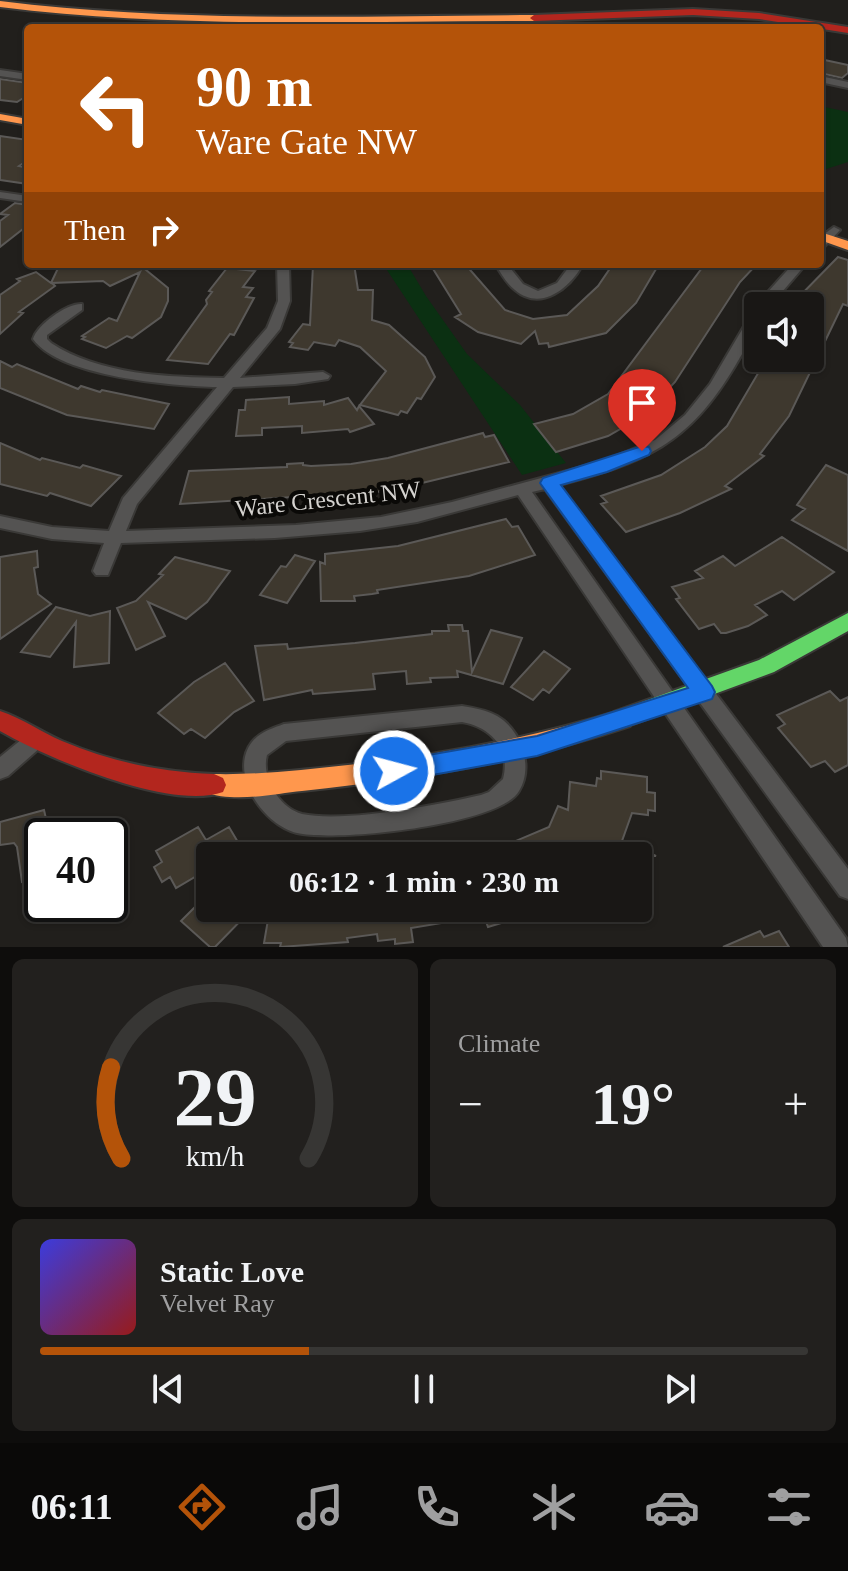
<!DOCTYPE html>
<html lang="en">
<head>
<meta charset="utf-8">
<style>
  :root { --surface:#191715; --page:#22201e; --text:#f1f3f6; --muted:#9f9fa0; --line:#373634; --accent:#b45309 }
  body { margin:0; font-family:Georgia,serif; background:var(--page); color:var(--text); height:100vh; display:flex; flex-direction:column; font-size:30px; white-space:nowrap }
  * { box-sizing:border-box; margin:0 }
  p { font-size:26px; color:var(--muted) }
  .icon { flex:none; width:44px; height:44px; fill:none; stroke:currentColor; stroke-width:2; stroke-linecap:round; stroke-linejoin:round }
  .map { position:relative; height:947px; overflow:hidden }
  .details { display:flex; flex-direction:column; gap:12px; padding:12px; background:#0e0d0c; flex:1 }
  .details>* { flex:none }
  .hud { position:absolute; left:24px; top:24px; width:800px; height:244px; border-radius:8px; box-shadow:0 2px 6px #0004,0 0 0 2px var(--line); background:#b45309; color:#fff; overflow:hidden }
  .fabs { position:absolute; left:744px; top:292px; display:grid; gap:16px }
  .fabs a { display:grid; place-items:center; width:80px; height:80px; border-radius:8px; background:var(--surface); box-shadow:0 2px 6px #0004,0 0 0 2px var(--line); font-size:40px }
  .speed { position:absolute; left:24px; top:818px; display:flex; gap:16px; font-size:40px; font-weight:700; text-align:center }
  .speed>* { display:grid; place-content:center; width:104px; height:104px; border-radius:50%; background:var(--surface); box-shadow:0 2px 6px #0004,0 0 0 2px var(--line); line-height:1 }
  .speed .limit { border:4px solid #111; border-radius:12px; background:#fff; color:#111 }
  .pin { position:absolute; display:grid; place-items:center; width:68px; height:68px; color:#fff; margin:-82px -34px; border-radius:50% 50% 50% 0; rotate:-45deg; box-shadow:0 0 8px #0007 }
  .pin .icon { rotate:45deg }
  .me { position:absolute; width:88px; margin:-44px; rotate:83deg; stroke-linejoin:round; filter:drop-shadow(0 0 6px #0008) }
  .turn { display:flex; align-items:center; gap:28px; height:168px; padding:0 40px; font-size:36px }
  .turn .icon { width:104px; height:104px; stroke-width:2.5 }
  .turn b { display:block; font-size:56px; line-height:68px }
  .then { display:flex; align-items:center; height:76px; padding:0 40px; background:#0003; gap:16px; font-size:30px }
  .big { font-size:60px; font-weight:600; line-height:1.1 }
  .details .widget { flex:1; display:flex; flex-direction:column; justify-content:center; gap:12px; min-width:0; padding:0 28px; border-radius:12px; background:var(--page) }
  .details .dial { align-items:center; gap:0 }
  .dial svg { height:208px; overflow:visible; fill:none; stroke:var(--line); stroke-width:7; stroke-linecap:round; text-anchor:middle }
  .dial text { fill:var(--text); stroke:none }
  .song { display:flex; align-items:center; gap:24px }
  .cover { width:96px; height:96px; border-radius:12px; background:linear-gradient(135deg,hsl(240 70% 55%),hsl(0 70% 35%)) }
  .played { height:8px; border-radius:4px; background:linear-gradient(90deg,var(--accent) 35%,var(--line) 35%) }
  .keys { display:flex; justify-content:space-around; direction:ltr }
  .heat { display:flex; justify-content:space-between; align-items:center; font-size:44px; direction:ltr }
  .details .tiles { flex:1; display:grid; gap:12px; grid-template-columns:1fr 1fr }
  .widget:last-child { grid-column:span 2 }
  .trip { position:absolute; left:196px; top:842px; width:456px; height:80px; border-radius:8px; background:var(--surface); box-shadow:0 2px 6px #0004,0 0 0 2px var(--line); font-weight:600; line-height:80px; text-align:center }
  .menu { display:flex; height:128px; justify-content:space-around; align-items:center; background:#0a0908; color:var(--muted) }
  .menu .icon { width:56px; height:56px }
  .menu .active { color:var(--accent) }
  .menu b { font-size:36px; color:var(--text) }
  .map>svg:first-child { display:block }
  .green { fill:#0b3012 }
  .building { fill:#3e382e; stroke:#5b5957; stroke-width:2 }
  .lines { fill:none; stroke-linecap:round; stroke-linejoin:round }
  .street-casing { stroke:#3a3937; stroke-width:4 }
  .fast-casing { stroke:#3a3937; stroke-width:4 }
  .slow-casing { stroke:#3a3937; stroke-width:4 }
  .jam-casing { stroke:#3a3937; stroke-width:4 }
  .street { fill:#545352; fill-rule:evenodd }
  .fast { fill:#63d668; fill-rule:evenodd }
  .slow { fill:#ff974d; fill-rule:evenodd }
  .jam { fill:#b3261e; fill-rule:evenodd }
  .route { fill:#1a73e8; stroke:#114b97; stroke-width:2 }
  .labels { text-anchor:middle; stroke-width:8; stroke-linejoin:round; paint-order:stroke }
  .street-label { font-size:24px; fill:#d4d2cf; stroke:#0a0907 }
</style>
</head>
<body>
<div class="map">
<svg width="848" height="947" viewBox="0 0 848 947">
  <rect width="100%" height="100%" fill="#211f1c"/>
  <path class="green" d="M820 106 848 112V162L820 171Z
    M383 264H407L426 296 467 354 520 405 566 463 522 475Z"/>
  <path class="building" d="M820 59 848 65V73L842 78 820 73Z
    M0 79 28 83V95L17 102 0 100Z
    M0 136 28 140V160L19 166 28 168V184L0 180Z
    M15 203 28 205V225L0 247V221L8 215 0 214Z
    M838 257 848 260V306L843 304 789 416 760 454 764 456 725 486 731 489 680 513 626 532 601 504 607 502 601 496 661 475 705 447 727 426 767 358H810V306H790Z
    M60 264H158L146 270 168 288V301L161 317 132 338 127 336 106 348 82 339 85 337 82 336 109 318 117 321 140 272 110 286 103 281 52 283 55 286 19 312 23 313 0 334V295L20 281 17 279 36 272 51 283Z
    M354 264 358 290H373L372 320 389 325 425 357 435 377 421 399 417 398 407 413 401 411 398 415 360 405 386 371 360 347 339 340 335 346 314 342 308 350 290 347 293 343 289 342 303 324 310 325 313 265Z
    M430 264H465L505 310 533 319 567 315 598 286 613 264H659L636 303 606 333 549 347 548 343 539 344 535 331 521 344 478 332 455 317 461 314Z
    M705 264H757L740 282 675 382 643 416 608 436 556 452 534 424 573 414 608 394Z
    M227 268 255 271 243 287 253 288 246 297 254 298 234 335 230 334 208 364 167 360 207 304 206 300 212 292 209 291Z
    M0 361 12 367 17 364 78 389 81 386 100 392 102 390 169 404 154 429 67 415 0 388Z
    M289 397V404L324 401V405L348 398 357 410 359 406 374 424 350 432 348 429 302 433V426L262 428V435L236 436 239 410H245L246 400Z
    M483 433 485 437 494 435 509 462 389 491 180 504 189 471 287 467V464L303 463V465L311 466 351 464 388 458Z
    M0 443 40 460 42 458 80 468 83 465 121 476 91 506 50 493 47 496 0 484Z
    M826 465 848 475V551L792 520 805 509 797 505Z
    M506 519 512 527 518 526 535 555 469 576 377 590 378 593 372 594 354 596 355 601H321L320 562 325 564V554L398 546Z
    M782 537 834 572 794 600 782 591 755 605 767 615 748 626 726 633H721L714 624 699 629 676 599 680 598 672 587 703 578 695 571 723 556 735 566Z
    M37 551 38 567 34 568 38 594 51 604 0 639V557Z
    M295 555 315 561 287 603 260 595 281 566 286 567Z
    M175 557 230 571 207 602 186 619 148 602 165 636 136 650 117 608 136 601 163 575 159 574Z
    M56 607 90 616 110 611 109 663 74 667 76 622 50 657 21 652Z
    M448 625H462L463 631H468L472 672 491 630 522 638 503 684 457 671 458 677 430 678 431 682 407 684 406 671 373 674 375 689 313 694 312 690 264 700 255 646 287 644 288 649 355 643 432 634V631H449Z
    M544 651 570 669 549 693 543 689 533 700 511 687Z
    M225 663 254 701 234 712 205 738 191 729 184 734 158 713 194 682Z
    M830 691 840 701 848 697V765L835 772 825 761 811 767 778 728 785 724 777 715Z
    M601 771 647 777V792L655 793V811L648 810V815L632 813 622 841 656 856H480L549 827 558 806 568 810 570 782 596 786 597 778 601 779Z
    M44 810 50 836H42V875L22 882 17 847 14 843 0 845V822Z
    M198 827 206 840 229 827 242 849 230 856H210V868L176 888 170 877 162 882 154 867 162 862 156 851Z
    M210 892V908H253L215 947H210L181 921Z
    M270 908H451L454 921 411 928 413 942 395 944V939L378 941 377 934 347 938 348 942 280 947 281 943H264Z
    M481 908H537L538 912 488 927Z
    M760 931 764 937 779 931 789 947H723Z"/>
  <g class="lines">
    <defs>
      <path id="street" d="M0 70 28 74V80L0 76Z
        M820 76 848 82V88L820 82Z
        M0 192 28 196V202L0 198Z
        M834 227 840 230 824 247 820 248V237Z
        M277 264H289L290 301 280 329 240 378 323 372 330 376 328 379 295 384 233 387 137 504 126 531 296 525 381 517 452 502 604 461 655 440 685 415 710 384 753 311 758 310C758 331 746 347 735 366 688 445 645 462 559 485L848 869V899L840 896 545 489 532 492 846 938 848 947H823L518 495 417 522 360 531 275 538 121 543 108 575H96L93 571 104 543 52 539 0 528V516L52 527 109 531 123 498 217 387C173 386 60 377 33 339 37 325 67 303 82 304V310L47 335V339L51 343C100 375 168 377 224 378L267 328 278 301Z
        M495 264H507L523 284 538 291 557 283 571 264H583C570 288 541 312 515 290 506 283 501 273 495 264Z
        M793 264H806L770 306H758V308L757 306 758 303Z
        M462 706C474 708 487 710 497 716 521 730 534 766 519 791 500 825 335 842 297 833 263 825 228 773 252 742 260 732 273 728 284 724ZM462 722C491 727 511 749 503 779L489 792 481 795C438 805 344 823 302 814 279 808 261 777 267 755L286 741Z
        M34 732 41 735 44 741 41 747 8 776 0 779V757L27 735Z"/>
      <path id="fast" d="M848 613V631L774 672 622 728 614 726 611 719 614 712 759 660Z"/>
      <path id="slow" d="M0 1C177 23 356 16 534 15L538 18 534 21C356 21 177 29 0 7Z
        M0 114 28 119V125L0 120Z
        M820 232 848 241V250L820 240Z
        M622 710 630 712 633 719 630 726C523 762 414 779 302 791 273 794 233 803 205 792L202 785 205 778 214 774C259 775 303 770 348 765 441 755 532 738 622 710Z"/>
      <path id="jam" d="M693 9 759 13 848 27V33L759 19 693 15 534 21 530 18 534 15Z
        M0 711C22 718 41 732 62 741 111 762 161 772 214 774L223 778 226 785 223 792C171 811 47 758 0 731Z"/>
    </defs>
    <use href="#street" class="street-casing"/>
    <use href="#fast" class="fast-casing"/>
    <use href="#slow" class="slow-casing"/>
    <use href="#jam" class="jam-casing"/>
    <use href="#street" class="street"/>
    <use href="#fast" class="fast"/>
    <use href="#slow" class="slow"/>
    <use href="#jam" class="jam"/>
  </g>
  <path class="route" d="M642 446 649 447 651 451 649 455 607 472 561 485 712 686 715 692 712 699 537 756 394 782 385 779 382 771 385 764 394 761 537 736 688 688 540 483 543 478Z"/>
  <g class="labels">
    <g class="street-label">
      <text transform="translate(328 499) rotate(-6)" y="8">Ware Crescent NW</text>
    </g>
  </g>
</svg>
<div class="fabs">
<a><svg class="icon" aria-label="sound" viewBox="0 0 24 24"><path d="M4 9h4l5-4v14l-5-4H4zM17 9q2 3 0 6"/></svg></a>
</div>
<div class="speed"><div class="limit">40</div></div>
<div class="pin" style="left:642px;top:451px;background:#d93025"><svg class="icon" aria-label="arrive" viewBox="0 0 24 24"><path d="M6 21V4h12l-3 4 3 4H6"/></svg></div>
<svg class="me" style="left:394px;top:771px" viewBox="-20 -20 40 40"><circle r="17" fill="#1a73e8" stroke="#fff" stroke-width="3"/><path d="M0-11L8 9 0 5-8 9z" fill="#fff"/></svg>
<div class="trip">06:12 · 1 min · 230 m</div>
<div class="hud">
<div class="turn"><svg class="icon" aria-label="left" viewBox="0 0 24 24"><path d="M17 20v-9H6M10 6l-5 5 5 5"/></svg><div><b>90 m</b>Ware Gate NW</div></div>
<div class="then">Then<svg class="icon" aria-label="right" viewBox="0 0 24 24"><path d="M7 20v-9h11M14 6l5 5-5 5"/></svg></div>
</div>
</div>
<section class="details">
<div class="tiles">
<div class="widget dial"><svg viewBox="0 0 100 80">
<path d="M14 69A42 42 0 1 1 86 69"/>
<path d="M14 69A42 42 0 0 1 10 34" stroke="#b45309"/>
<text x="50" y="56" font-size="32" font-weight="700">29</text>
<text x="50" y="72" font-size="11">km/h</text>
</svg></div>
<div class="widget"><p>Climate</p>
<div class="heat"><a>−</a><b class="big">19°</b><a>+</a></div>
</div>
<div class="widget">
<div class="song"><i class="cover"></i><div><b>Static Love</b><p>Velvet Ray</p></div></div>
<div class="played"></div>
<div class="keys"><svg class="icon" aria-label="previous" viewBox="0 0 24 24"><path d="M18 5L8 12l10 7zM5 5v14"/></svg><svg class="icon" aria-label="pause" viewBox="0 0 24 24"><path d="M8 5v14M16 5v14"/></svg><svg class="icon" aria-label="next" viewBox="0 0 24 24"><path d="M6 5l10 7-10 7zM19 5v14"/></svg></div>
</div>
</div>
</section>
<nav class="menu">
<b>06:11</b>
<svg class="icon active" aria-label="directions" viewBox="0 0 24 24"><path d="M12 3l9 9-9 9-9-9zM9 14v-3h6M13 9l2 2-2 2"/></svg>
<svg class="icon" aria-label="music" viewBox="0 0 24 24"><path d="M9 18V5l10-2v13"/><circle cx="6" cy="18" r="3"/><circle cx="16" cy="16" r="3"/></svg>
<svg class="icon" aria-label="phone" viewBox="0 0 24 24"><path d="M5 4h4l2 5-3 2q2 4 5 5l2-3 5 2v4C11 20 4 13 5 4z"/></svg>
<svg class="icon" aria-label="climate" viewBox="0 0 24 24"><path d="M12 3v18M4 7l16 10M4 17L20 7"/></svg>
<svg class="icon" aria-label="car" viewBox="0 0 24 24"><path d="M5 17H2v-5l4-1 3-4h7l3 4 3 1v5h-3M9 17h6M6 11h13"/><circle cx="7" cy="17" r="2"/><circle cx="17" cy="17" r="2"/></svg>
<svg class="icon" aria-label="filters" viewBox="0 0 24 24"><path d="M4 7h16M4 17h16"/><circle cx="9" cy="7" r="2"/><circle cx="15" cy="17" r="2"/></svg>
</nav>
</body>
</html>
